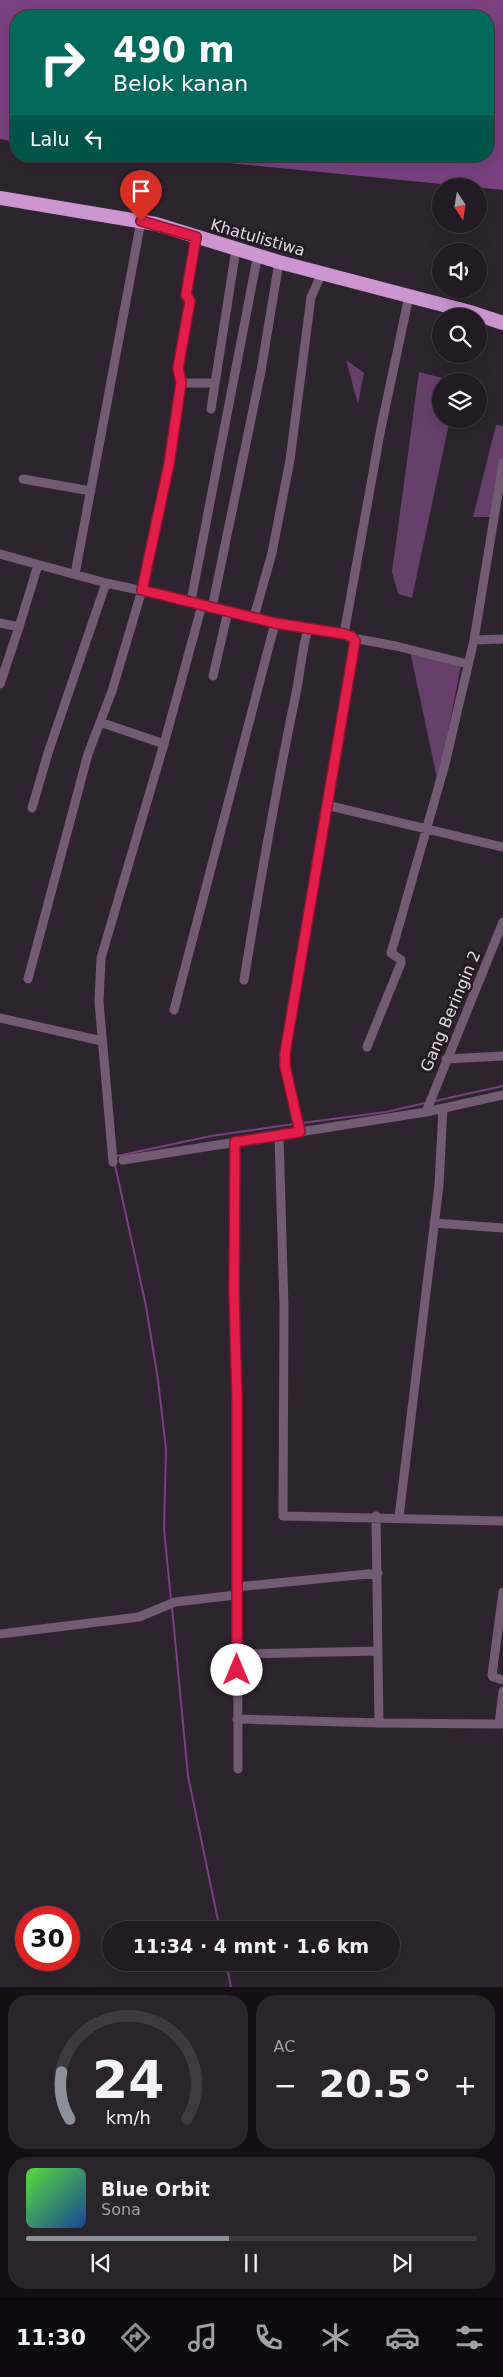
<!DOCTYPE html>
<html lang="id">
<head>
<meta charset="utf-8">
<style>
  :root { --surface:#221b23; --page:#2a242b; --text:#f1f3f6; --muted:#a2a1a6; --line:#3f3941; --accent:#8c9099 }
  body { margin:0; font-family:"DejaVu Sans",sans-serif; background:var(--page); color:var(--text); height:100vh; display:flex; flex-direction:column; font-size:19px; white-space:nowrap }
  * { box-sizing:border-box; margin:0 }
  p { font-size:16px; color:var(--muted) }
  .icon { flex:none; width:28px; height:28px; fill:none; stroke:currentColor; stroke-width:2; stroke-linecap:round; stroke-linejoin:round }
  .map { position:relative; height:1987px; overflow:hidden }
  .side { display:flex; flex-direction:column; gap:8px; padding:8px; background:#130f13; flex:1 }
  .side>* { flex:none }
  .banner { position:absolute; left:10px; top:10px; width:484px; height:152px; border-radius:20px; box-shadow:0 5px 20px #0002,0 0 0 1px var(--line); background:#00695c; color:#fff; overflow:hidden }
  .needle { width:32px; rotate:168deg }
  .tools { position:absolute; left:432px; top:178px; display:grid; gap:10px }
  .tools a { display:grid; place-items:center; width:55px; height:55px; border-radius:50%; background:var(--surface); box-shadow:0 5px 20px #0002,0 0 0 1px var(--line); font-size:25px }
  .speed { position:absolute; left:15px; top:1906px; display:flex; gap:10px; font-size:25px; font-weight:700; text-align:center }
  .speed>* { display:grid; place-content:center; width:65px; height:65px; border-radius:50%; background:var(--surface); box-shadow:0 5px 20px #0002,0 0 0 1px var(--line); line-height:1 }
  .speed .limit { border:8px solid #d22; background:#fff; color:#111 }
  .pin { position:absolute; display:grid; place-items:center; width:42px; height:42px; color:#fff; margin:-51px -21px; border-radius:50% 50% 50% 0; rotate:-45deg; box-shadow:0 0 5px #0007 }
  .pin .icon { rotate:45deg }
  .me { position:absolute; width:55px; margin:-28px; rotate:0deg; stroke-linejoin:round; filter:drop-shadow(0 0 4px #0008) }
  .turn { display:flex; align-items:center; gap:18px; height:105px; padding:0 20px; font-size:22px }
  .turn .icon { width:65px; height:65px; stroke-width:2.5 }
  .turn b { display:block; font-size:35px; line-height:42px }
  .then { display:flex; align-items:center; height:48px; padding:0 20px; background:#0003; gap:10px; font-size:19px }
  .big { font-size:38px; font-weight:700; line-height:1.1 }
  .side .widget { flex:1; display:flex; flex-direction:column; justify-content:center; gap:8px; min-width:0; padding:0 18px; border-radius:20px; background:var(--page) }
  .side .dial { align-items:center; gap:0 }
  .dial svg { height:130px; overflow:visible; fill:none; stroke:var(--line); stroke-width:7; stroke-linecap:round; text-anchor:middle }
  .dial text { fill:var(--text); stroke:none }
  .song { display:flex; align-items:center; gap:15px }
  .cover { width:60px; height:60px; border-radius:8px; background:linear-gradient(135deg,hsl(110 70% 55%),hsl(220 70% 35%)) }
  .played { height:5px; border-radius:2px; background:linear-gradient(90deg,var(--accent) 45%,var(--line) 45%) }
  .keys { display:flex; justify-content:space-around; direction:ltr }
  .heat { display:flex; justify-content:space-between; align-items:center; font-size:28px; direction:ltr }
  .side .tiles { flex:1; display:grid; gap:8px; grid-template-columns:1fr 1fr }
  .widget:last-child { grid-column:span 2 }
  .trip { position:absolute; left:102px; top:1921px; width:298px; height:50px; border-radius:25px; background:var(--surface); box-shadow:0 5px 20px #0002,0 0 0 1px var(--line); font-weight:700; line-height:50px; text-align:center }
  .menu { display:flex; height:80px; justify-content:space-around; align-items:center; background:#0e0b0e; color:var(--muted) }
  .menu .icon { width:35px; height:35px }
  .menu .active { color:var(--accent) }
  .menu b { font-size:22px; color:var(--text) }
  .map>svg:first-child { display:block }
  .green { fill:#673f6b }
  .water { fill:#7a4180 }
  .lines { fill:none; stroke-linecap:round; stroke-linejoin:round }
  .stream { stroke:#7a4180; stroke-width:2 }
  .minor { stroke:#735a75; stroke-width:9 }
  .trunk { stroke:#cd94d2; stroke-width:14 }
  .route-casing { stroke:#92132f; stroke-width:12 }
  .route { stroke:#e11d48; stroke-width:9 }
  .labels { text-anchor:middle; stroke-width:5; stroke-linejoin:round; paint-order:stroke }
  .street-label { font-size:16px; fill:#e2dbe3; stroke:#241a25 }
</style>
</head>
<body>
<div class="map">
<svg width="503" height="1987" viewBox="0 0 503 1987">
  <rect width="100%" height="100%" fill="#2e242f"/>
  <path class="green" d="M346 360 364 373 358 404Z
    M419 372 454 381H441V419H450L412 598 398 594 392 572Z
    M496 425 503 426V460L492 517H473Z
    M409 646 462 660 438 783Z"/>
  <path class="water" d="M0 0H503V190L158 156H488V16H16V142L0 139Z"/>
  <g class="lines">
    <path class="stream" d="M435 1101 503 1086
      M302 1123 386 1112 425 1103
      M116 1158 117 1156 211 1136 294 1124
      M115 1165 146 1306 158 1380 166 1449 164 1529 171 1600
      M172 1607 188 1776 220 1930
      M226 1962 231 1987"/>
    <path class="minor" d="M181 383H214
      M211 409 236 249
      M23 479 91 491
      M0 554 106 583 191 601 275 623 344 634 355 641 358 639 396 646 468 664
      M75 574 141 221
      M191 601 256 264 259 256
      M212 608 261 371 279 262
      M254 617 272 553 290 460 311 297 322 273
      M0 623 19 627 38 565
      M344 634 381 428 409 296
      M474 640 503 639
      M213 676 228 611
      M0 684 19 627
      M100 722 164 744
      M326 805 503 847
      M32 808 48 753 106 583
      M28 979 88 754 112 691 142 590 169 464 181 383 178 368 190 301 186 295 196 237
      M244 980C259 888 275 795 294 703 300 678 301 653 308 628
      M174 1010 275 623
      M0 1018 102 1041
      M367 1047 401 963V960L391 953 400 922 445 764 474 640 503 463
      M446 1059 503 1056
      M426 1112 503 922
      M300 1132 285 1066V1053L355 641
      M279 1136 284 1307 283 1516 503 1521
      M235 1142 234 1293 237 1399 238 1769
      M123 1160 426 1112 503 1095
      M113 1162 99 1002 101 958 164 744 202 605
      M434 1223 503 1228
      M376 1516 379 1723
      M399 1517 439 1185 443 1108
      M236 1587 378 1573
      M503 1592 492 1675 493 1677 503 1680
      M0 1634 139 1617 175 1602 236 1595
      M237 1654 378 1651
      M237 1719 379 1723 503 1724
      M499 1724 503 1691"/>
    <path class="trunk" d="M0 198 156 224 279 262 470 312 503 323"/>
  </g>
  <g class="lines">
    <defs>
      <path id="route" d="M141 221 196 237 186 295 190 301 178 368 181 383 169 464 142 590 275 623 344 634 352 637 355 641 285 1053V1066L300 1132 235 1142 234 1293 237 1400V1670"/>
    </defs>
    <use href="#route" class="route-casing"/>
    <use href="#route" class="route"/>
  </g>
  <g class="labels">
    <g class="street-label">
      <text transform="translate(258 237) rotate(16)" y="6">Khatulistiwa</text>
      <text transform="translate(450 1011) rotate(-67)" y="6">Gang Beringin 2</text>
    </g>
  </g>
</svg>
<div class="tools">
<a><svg class="needle" viewBox="-14 -14 28 28"><path d="M0-13l5 13h-10z" fill="#e53935"/><path d="M0 13l5-13h-10z" fill="#a2a1a6"/></svg></a>
<a><svg class="icon" aria-label="sound" viewBox="0 0 24 24"><path d="M4 9h4l5-4v14l-5-4H4zM17 9q2 3 0 6"/></svg></a>
<a><svg class="icon" aria-label="search" viewBox="0 0 24 24"><circle cx="10" cy="10" r="6"/><path d="M15 15l6 6"/></svg></a>
<a><svg class="icon" aria-label="layers" viewBox="0 0 24 24"><path d="M12 4l9 5-9 5-9-5zM3 14l9 5 9-5"/></svg></a>
</div>
<div class="speed"><div class="limit">30</div></div>
<div class="pin" style="left:141px;top:221px;background:#d93025"><svg class="icon" aria-label="arrive" viewBox="0 0 24 24"><path d="M6 21V4h12l-3 4 3 4H6"/></svg></div>
<svg class="me" style="left:237px;top:1670px" viewBox="-20 -20 40 40"><circle r="19" fill="#fff"/><path d="M0-13L10 11 0 6-10 11z" fill="#e11d48"/></svg>
<div class="trip">11:34 · 4 mnt · 1.6 km</div>
<div class="banner">
<div class="turn"><svg class="icon" aria-label="right" viewBox="0 0 24 24"><path d="M7 20v-9h11M14 6l5 5-5 5"/></svg><div><b>490 m</b>Belok kanan</div></div>
<div class="then">Lalu<svg class="icon" aria-label="left" viewBox="0 0 24 24"><path d="M17 20v-9H6M10 6l-5 5 5 5"/></svg></div>
</div>
</div>
<section class="side">
<div class="tiles">
<div class="widget dial"><svg viewBox="0 0 100 80">
<path d="M14 69A42 42 0 1 1 86 69"/>
<path d="M14 69A42 42 0 0 1 9 40" stroke="#8c9099"/>
<text x="50" y="56" font-size="32" font-weight="700">24</text>
<text x="50" y="72" font-size="11">km/h</text>
</svg></div>
<div class="widget"><p>AC</p>
<div class="heat"><a>−</a><b class="big">20.5°</b><a>+</a></div>
</div>
<div class="widget">
<div class="song"><i class="cover"></i><div><b>Blue Orbit</b><p>Sona</p></div></div>
<div class="played"></div>
<div class="keys"><svg class="icon" aria-label="previous" viewBox="0 0 24 24"><path d="M18 5L8 12l10 7zM5 5v14"/></svg><svg class="icon" aria-label="pause" viewBox="0 0 24 24"><path d="M8 5v14M16 5v14"/></svg><svg class="icon" aria-label="next" viewBox="0 0 24 24"><path d="M6 5l10 7-10 7zM19 5v14"/></svg></div>
</div>
</div>
</section>
<nav class="menu">
<b>11:30</b>
<svg class="icon active" aria-label="directions" viewBox="0 0 24 24"><path d="M12 3l9 9-9 9-9-9zM9 14v-3h6M13 9l2 2-2 2"/></svg>
<svg class="icon" aria-label="music" viewBox="0 0 24 24"><path d="M9 18V5l10-2v13"/><circle cx="6" cy="18" r="3"/><circle cx="16" cy="16" r="3"/></svg>
<svg class="icon" aria-label="phone" viewBox="0 0 24 24"><path d="M5 4h4l2 5-3 2q2 4 5 5l2-3 5 2v4C11 20 4 13 5 4z"/></svg>
<svg class="icon" aria-label="climate" viewBox="0 0 24 24"><path d="M12 3v18M4 7l16 10M4 17L20 7"/></svg>
<svg class="icon" aria-label="car" viewBox="0 0 24 24"><path d="M5 17H2v-5l4-1 3-4h7l3 4 3 1v5h-3M9 17h6M6 11h13"/><circle cx="7" cy="17" r="2"/><circle cx="17" cy="17" r="2"/></svg>
<svg class="icon" aria-label="filters" viewBox="0 0 24 24"><path d="M4 7h16M4 17h16"/><circle cx="9" cy="7" r="2"/><circle cx="15" cy="17" r="2"/></svg>
</nav>
</body>
</html>
